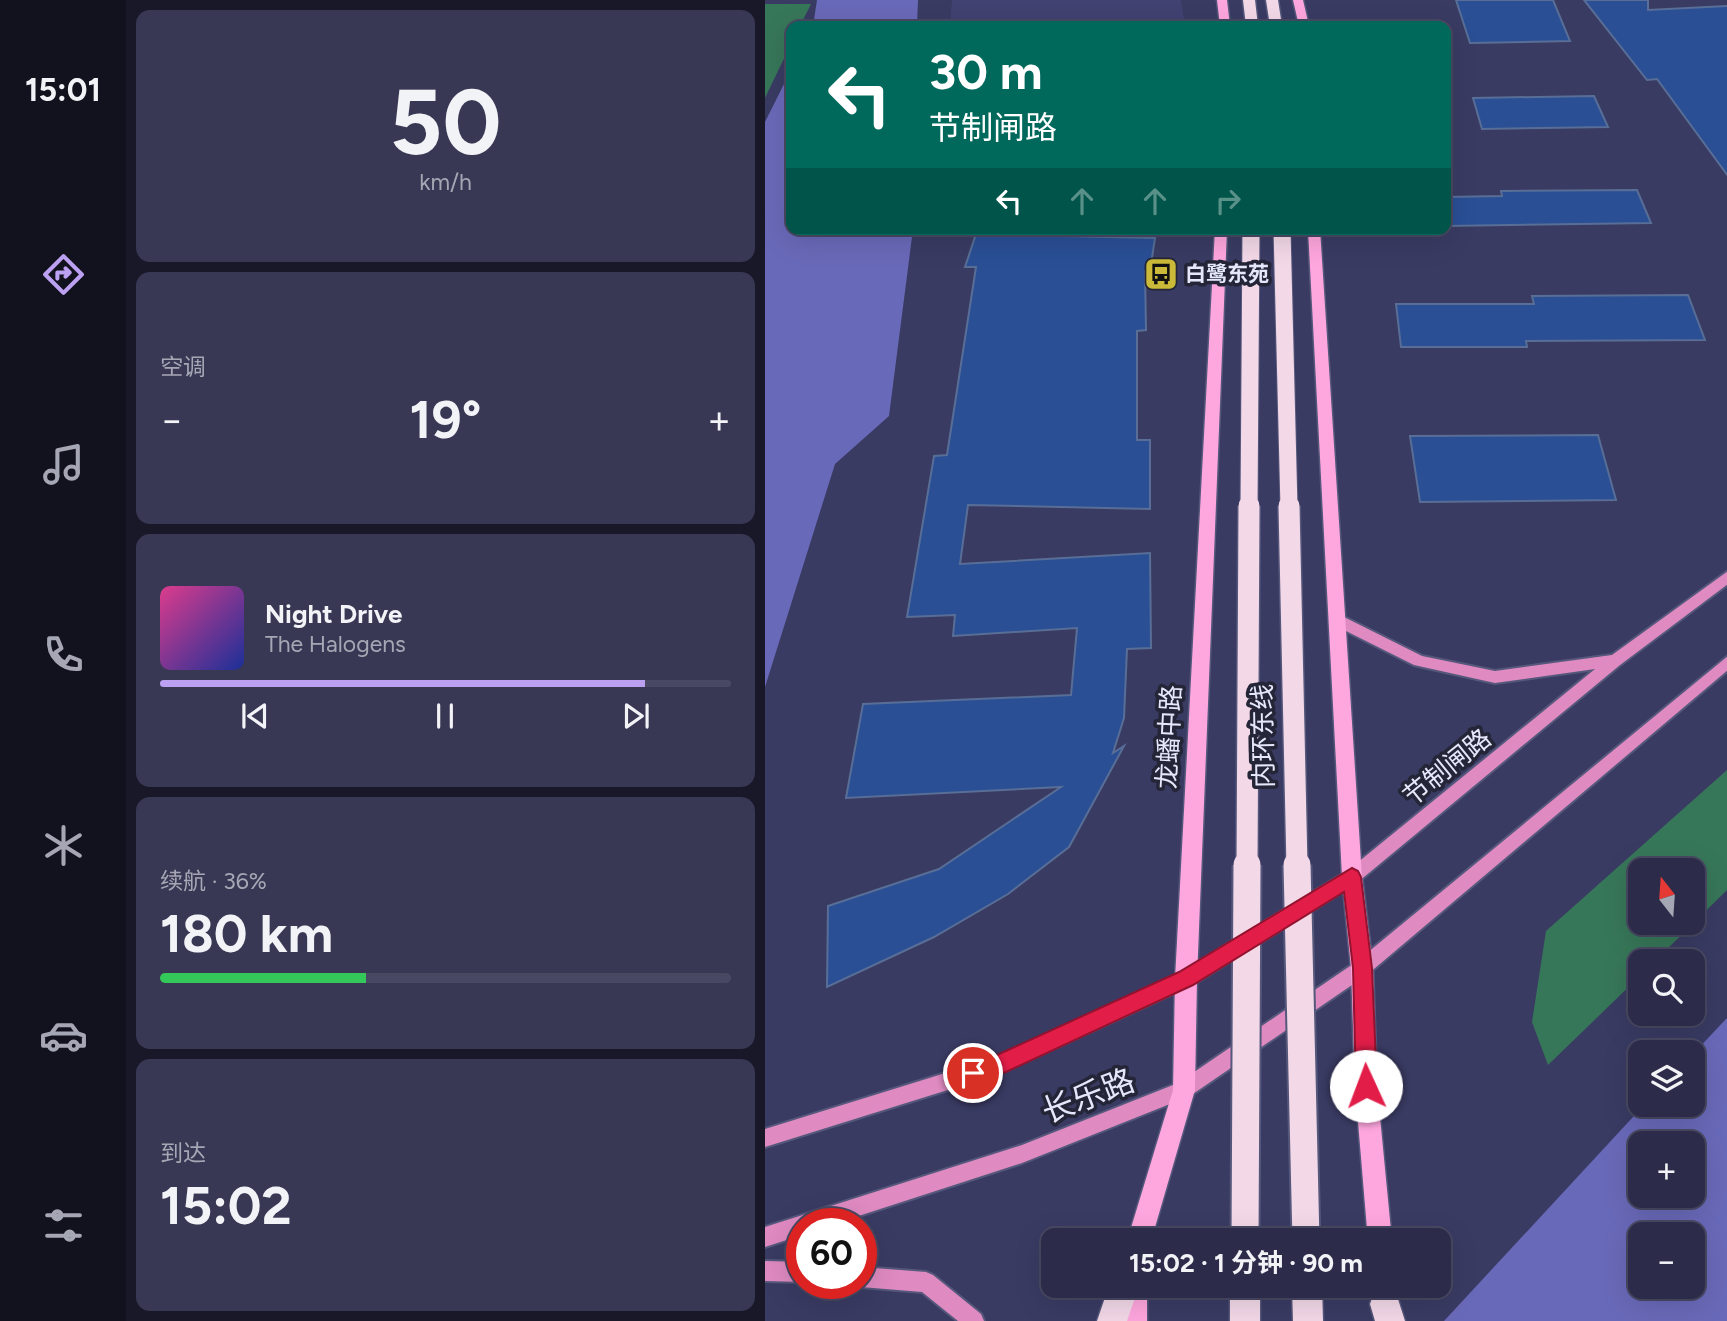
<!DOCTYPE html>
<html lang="zh">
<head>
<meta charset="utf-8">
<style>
  :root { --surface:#2c2c4a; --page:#383854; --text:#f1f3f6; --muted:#a6a7b5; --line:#484862; --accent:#bca0f2 }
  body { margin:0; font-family:Figtree,"Noto Sans SC",sans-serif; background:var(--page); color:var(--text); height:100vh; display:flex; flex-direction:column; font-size:26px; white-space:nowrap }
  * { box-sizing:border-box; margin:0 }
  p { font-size:23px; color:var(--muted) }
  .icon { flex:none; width:38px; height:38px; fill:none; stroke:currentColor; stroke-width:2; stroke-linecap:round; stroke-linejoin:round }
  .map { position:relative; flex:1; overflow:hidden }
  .panel { display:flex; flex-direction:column; gap:10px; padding:10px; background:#181829; width:639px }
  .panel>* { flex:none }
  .hud { position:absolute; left:21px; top:21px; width:665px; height:214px; border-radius:14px; box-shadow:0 7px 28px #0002,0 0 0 2px var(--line); background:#00695c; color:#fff; overflow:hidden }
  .needle { width:46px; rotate:343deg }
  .buttons { position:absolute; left:863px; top:858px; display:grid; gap:14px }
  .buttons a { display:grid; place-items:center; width:77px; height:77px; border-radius:14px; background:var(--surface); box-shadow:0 7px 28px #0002,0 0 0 2px var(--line); font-size:35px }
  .speed { position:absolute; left:21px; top:1208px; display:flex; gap:14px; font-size:35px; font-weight:700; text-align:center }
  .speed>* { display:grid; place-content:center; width:91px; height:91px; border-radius:50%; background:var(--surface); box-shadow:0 7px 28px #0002,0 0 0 2px var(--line); line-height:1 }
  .speed .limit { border:10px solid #d22; background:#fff; color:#111 }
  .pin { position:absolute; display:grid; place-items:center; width:60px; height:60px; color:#fff; margin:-30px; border:4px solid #fff; border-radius:50%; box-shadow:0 2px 7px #0007 }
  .me { position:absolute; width:77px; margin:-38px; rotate:358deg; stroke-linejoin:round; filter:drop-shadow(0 0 5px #0008) }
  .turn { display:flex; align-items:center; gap:24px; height:147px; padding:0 28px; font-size:32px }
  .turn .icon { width:91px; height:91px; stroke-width:2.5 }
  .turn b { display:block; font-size:49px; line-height:60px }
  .lanes { display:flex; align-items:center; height:66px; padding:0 28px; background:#0003; justify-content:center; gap:35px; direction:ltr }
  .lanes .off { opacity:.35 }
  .big { font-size:52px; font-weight:700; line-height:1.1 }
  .panel .tile { flex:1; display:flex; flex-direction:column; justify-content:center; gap:10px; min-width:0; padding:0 24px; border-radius:14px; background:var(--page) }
  .panel .dial { align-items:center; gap:0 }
  .dial b { font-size:91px; line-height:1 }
  .song { display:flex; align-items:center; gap:21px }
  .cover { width:84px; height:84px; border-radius:10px; background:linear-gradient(135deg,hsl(330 70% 55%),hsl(230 70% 35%)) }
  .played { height:7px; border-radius:4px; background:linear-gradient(90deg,var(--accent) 85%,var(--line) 85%) }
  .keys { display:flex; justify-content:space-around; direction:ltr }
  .heat { display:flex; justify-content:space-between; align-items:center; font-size:38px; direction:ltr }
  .charge { height:10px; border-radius:5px; background:linear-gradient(90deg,#34c759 36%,var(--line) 0) }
  .trip { position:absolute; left:276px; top:1228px; width:410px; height:70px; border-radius:14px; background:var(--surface); box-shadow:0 7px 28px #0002,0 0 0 2px var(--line); font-weight:700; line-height:70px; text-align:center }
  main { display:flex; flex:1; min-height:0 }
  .tab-bar { display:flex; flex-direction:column; width:126px; justify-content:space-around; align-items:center; background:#12121e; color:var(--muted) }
  .tab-bar .icon { width:49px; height:49px }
  .tab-bar .on { color:var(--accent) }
  .tab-bar b { font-size:32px; color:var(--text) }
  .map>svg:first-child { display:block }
  .built { fill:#414271 }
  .green { fill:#377759; fill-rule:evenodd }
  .water { fill:#6969b9; fill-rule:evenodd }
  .building { fill:#2a4f95; stroke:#586e96; stroke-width:2 }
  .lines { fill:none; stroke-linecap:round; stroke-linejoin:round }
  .secondary-casing { stroke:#55577b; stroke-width:4 }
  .primary-casing { stroke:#55577b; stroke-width:3 }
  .highway-casing { stroke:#55577b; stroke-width:3 }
  .secondary { fill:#df8ac1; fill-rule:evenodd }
  .primary { fill:#fea6de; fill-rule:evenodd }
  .highway { fill:#f3d8e8; fill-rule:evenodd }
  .highway-bridge-far2-casing { stroke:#55577b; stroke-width:19; stroke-linecap:butt }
  .highway-bridge-far1-casing { stroke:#55577b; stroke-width:24; stroke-linecap:butt }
  .highway-bridge-casing { stroke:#55577b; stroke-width:31; stroke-linecap:butt }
  .highway-bridge-far2 { stroke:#f3d8e8; stroke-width:17 }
  .highway-bridge-far1 { stroke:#f3d8e8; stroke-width:21 }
  .highway-bridge { stroke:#f3d8e8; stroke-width:27 }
  .route { fill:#e11d48; stroke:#92132f; stroke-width:2 }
  .labels { text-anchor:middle; stroke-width:7; stroke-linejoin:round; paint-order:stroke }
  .far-poi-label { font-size:21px; font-weight:bold; fill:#e5e7fb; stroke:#242537; text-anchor:start }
  .street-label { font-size:26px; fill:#e5e7fb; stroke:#242537 }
  .near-street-label { font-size:32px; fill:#e5e7fb; stroke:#242537 }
</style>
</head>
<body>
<main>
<nav class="tab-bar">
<b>15:01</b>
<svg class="icon on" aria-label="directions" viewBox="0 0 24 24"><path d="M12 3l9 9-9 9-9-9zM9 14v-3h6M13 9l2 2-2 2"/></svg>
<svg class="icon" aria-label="music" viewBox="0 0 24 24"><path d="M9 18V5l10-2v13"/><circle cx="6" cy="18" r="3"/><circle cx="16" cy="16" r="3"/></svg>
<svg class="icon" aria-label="phone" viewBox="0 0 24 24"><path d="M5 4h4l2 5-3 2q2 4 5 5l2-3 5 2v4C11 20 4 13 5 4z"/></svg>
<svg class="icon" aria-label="climate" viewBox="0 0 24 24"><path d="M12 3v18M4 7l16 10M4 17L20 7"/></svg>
<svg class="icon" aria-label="car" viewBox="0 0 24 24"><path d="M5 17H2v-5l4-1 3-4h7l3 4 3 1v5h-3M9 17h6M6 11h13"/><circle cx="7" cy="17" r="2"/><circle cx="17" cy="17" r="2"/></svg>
<svg class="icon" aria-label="filters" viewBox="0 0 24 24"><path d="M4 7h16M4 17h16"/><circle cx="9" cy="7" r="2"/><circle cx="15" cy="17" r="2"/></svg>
</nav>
<section class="panel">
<div class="tile dial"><b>50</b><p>km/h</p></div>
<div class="tile"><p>空调</p>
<div class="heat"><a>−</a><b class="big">19°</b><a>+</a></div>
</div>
<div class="tile">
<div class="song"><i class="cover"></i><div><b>Night Drive</b><p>The Halogens</p></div></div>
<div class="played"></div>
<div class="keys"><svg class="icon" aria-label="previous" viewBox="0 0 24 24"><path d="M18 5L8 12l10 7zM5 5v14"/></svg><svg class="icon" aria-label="pause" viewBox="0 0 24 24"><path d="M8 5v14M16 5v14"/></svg><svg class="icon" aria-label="next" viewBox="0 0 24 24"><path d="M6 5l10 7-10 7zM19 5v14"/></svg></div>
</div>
<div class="tile"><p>续航 · 36%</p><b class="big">180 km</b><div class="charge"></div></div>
<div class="tile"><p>到达</p><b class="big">15:02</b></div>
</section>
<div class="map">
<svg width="963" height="1321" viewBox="0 0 963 1321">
  <rect width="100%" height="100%" fill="#3a3b63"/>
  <path class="built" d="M187 0H416L420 26H185Z"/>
  <path class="green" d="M0 4H46L35 26H26V44L0 98Z
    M962 770V890L890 961H875V976L783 1065 767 1022 781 931ZM875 870H928V922H875Z"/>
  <path class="water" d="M52 0H153L152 26H48Z
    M26 70V229H148L124 416 70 464 0 687V122Z
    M962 1018V1321H679L880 1104H928V1054ZM875 1143H928V1195H875ZM875 1234H928V1286H875Z"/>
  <path class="building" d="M691 0H788L805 41 705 43Z
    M819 0H883V10L963 6V176L892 79 882 80Z
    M829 96 843 127 717 129 708 98Z
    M872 190 886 223 681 226V197L737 196 736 191Z
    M211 234 390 238 385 271H380L381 330 372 331V440H385V509L203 505 195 564 385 553 386 648 362 649 359 718 348 753 359 746 304 847 243 894 169 937 62 987 63 906 174 869 296 787 81 798 98 704 306 695 312 628 188 636 190 615 142 617 169 456 182 455 211 267H200Z
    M923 295 940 340 761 341 762 347H636L631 304H769L767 296Z
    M833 435 851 500 655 502 645 436Z"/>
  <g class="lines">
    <defs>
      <path id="secondary" d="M963 571V584L855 665 593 882 427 985 234 1074 0 1147V1129L232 1057 415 973 581 872 830 669 730 683 649 665 567 624 565 620 567 616H577L657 656 730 671 847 655Z
        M963 656V670L603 974 425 1096 257 1163 72 1223H37V1235L0 1247V1227L257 1145 413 1083 591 962Z
        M0 1261 37 1262V1282L0 1281Z
        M96 1267 161 1272 168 1275 216 1314 219 1321H193L157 1292 96 1287 89 1284 96 1283Z"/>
      <path id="primary" d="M452 0H462L465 26H455Z
        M528 0H538L544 26H534Z
        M450 229H462L432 979 430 1090 386 1241H362L408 1090 410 979Z
        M543 229H555L597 877 608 968 612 1086 627 1241H603L590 1086 586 968 577 877Z
        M358 1286H382V1321H356Z"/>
      <path id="highway" d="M478 0H490L493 26H481Z
        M501 0H513L517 26H505Z
        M344 1286H374L362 1321H332Z
        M465 1286H495V1321H465Z
        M527 1286H557L558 1321H528Z
        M620 1289 631 1293 640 1321H610L605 1304 609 1293Z"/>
    </defs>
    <use href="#secondary" class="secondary-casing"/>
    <use href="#primary" class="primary-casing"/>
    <use href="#highway" class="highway-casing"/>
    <use href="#secondary" class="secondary"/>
    <use href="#primary" class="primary"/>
    <use href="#highway" class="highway"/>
    <defs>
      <path id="highway-bridge-far2" d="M517 229 524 508
        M484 508 486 229"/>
      <path id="highway-bridge-far1" d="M524 506 532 867
        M482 867 484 506"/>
      <path id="highway-bridge" d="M532 865 541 1241
        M480 1241 482 865"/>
    </defs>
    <use href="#highway-bridge-far2" class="highway-bridge-far2-casing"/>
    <use href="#highway-bridge-far1" class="highway-bridge-far1-casing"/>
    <use href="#highway-bridge" class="highway-bridge-casing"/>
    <use href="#highway-bridge-far2" class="highway-bridge-far2"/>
    <use href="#highway-bridge-far1" class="highway-bridge-far1"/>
    <use href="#highway-bridge" class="highway-bridge"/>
  </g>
  <path class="route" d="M587 868 593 871 596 877 607 968 612 1086 609 1094 601 1097 594 1094 591 1086 588 968 579 892 428 985 241 1072 208 1083 201 1080 198 1073 201 1066 232 1055 414 972Z"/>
  <defs>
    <symbol id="bus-square" viewBox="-11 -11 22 22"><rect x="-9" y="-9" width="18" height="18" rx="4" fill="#cbba39" stroke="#242537"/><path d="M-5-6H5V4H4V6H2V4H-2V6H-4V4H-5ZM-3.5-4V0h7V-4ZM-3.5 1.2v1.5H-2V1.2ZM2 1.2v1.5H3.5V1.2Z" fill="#111"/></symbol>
  </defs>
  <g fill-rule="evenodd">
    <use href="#bus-square" x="377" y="255" width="38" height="38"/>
  </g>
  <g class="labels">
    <g class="far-poi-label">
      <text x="420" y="281">白鹭东苑</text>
    </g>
    <g class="street-label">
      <text transform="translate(498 736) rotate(-91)" y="9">内环东线</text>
      <text transform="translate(404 737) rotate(-87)" y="9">龙蟠中路</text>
      <text transform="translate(682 767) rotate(-39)" y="9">节制闸路</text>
    </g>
    <g class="near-street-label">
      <text transform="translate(323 1096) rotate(-21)" y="11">长乐路</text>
    </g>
  </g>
</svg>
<div class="buttons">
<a><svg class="needle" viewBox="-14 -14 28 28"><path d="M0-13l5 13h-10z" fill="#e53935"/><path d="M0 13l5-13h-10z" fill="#a6a7b5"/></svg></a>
<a><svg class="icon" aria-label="search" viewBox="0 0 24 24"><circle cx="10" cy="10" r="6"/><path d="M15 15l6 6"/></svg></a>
<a><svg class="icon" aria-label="layers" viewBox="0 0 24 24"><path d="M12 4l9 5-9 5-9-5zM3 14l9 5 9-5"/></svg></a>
<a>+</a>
<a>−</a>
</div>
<div class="speed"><div class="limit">60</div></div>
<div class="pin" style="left:208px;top:1073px;background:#d93025"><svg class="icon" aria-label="arrive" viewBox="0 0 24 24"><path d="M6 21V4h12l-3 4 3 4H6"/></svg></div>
<svg class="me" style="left:601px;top:1086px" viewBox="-20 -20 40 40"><circle r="19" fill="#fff"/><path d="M0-13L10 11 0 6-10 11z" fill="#e11d48"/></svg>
<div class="trip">15:02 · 1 分钟 · 90 m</div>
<div class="hud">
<div class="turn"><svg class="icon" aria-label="left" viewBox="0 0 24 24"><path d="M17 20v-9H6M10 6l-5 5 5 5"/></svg><div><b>30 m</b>节制闸路</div></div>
<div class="lanes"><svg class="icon" aria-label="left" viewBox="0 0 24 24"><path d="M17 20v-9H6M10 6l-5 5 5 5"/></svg><svg class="icon off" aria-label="ahead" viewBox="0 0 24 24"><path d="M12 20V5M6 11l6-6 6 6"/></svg><svg class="icon off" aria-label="ahead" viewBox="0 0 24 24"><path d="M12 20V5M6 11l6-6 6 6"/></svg><svg class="icon off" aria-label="right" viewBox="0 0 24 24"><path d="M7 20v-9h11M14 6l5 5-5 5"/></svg></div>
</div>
</div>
</main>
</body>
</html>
